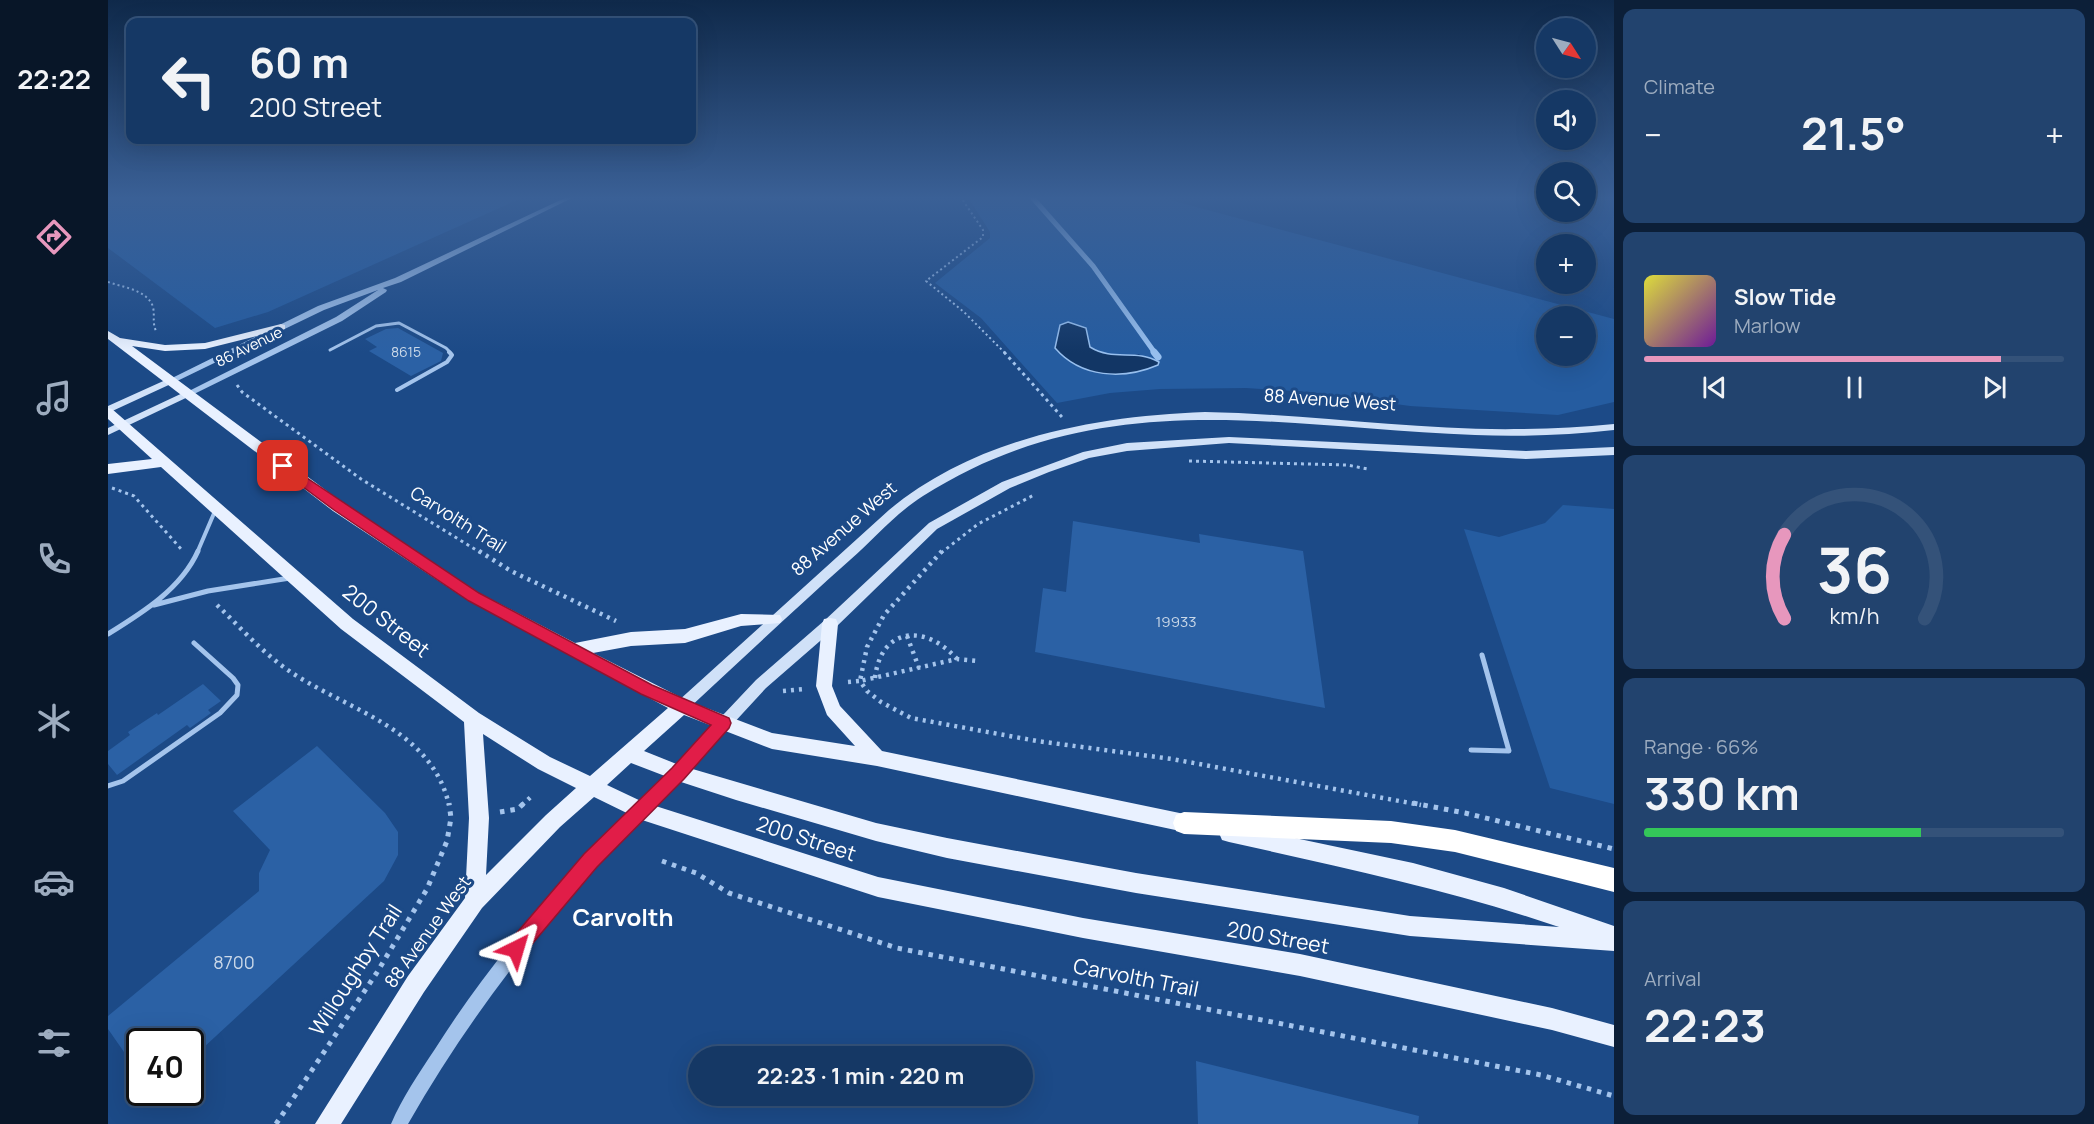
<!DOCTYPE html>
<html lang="en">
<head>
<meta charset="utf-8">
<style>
  :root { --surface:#153865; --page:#22436e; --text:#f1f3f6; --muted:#9dacbf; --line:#345279; --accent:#e797bd }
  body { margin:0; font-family:Manrope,sans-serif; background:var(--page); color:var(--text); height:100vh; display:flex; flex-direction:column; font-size:22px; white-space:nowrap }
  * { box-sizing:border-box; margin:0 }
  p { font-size:20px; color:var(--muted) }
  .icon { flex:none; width:33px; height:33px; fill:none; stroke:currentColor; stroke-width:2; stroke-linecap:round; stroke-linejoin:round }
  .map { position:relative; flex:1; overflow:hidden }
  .panel { display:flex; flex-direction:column; gap:9px; padding:9px; background:#0c1f38; width:480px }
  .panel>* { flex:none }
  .top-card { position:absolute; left:18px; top:18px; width:570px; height:126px; border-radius:12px; box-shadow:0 6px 24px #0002,0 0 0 2px var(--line); background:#153865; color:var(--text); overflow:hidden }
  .needle { width:39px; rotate:126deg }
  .fabs { position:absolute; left:1428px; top:18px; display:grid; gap:12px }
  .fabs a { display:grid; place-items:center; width:60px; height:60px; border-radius:50%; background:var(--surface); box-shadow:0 6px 24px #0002,0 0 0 2px var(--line); font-size:30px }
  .speed { position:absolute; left:18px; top:1028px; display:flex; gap:12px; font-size:30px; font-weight:700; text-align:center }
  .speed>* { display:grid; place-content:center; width:78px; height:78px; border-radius:50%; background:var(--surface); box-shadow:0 6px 24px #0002,0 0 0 2px var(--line); line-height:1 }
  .speed .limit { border:3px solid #111; border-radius:9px; background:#fff; color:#111 }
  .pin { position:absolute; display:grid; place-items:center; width:51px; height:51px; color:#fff; margin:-26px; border-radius:12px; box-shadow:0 3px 9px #0006 }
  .me { position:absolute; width:66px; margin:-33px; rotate:40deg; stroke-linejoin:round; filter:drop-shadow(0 0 4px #0008) }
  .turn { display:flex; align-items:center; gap:21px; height:126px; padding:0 24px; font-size:27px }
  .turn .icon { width:78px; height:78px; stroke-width:2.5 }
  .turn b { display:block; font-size:42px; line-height:51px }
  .big { font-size:45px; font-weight:700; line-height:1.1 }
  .panel .widget { flex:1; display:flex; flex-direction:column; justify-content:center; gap:9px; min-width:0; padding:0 21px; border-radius:12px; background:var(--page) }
  .panel .dial { align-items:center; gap:0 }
  .dial svg { height:156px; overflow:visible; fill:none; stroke:var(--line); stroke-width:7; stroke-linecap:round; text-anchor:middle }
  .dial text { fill:var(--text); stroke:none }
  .song { display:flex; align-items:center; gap:18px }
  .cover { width:72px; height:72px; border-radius:9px; background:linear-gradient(135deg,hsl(60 70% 55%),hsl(280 70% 35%)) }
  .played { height:6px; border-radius:3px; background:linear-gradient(90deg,var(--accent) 85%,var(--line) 85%) }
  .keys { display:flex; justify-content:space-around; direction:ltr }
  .heat { display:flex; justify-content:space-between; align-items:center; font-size:33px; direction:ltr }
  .charge { height:9px; border-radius:4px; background:linear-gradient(90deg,#34c759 66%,var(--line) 0) }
  .trip { position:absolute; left:580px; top:1046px; width:345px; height:60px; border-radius:30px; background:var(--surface); box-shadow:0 6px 24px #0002,0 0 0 2px var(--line); font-weight:700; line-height:60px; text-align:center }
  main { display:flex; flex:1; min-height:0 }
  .tab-bar { display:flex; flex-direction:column; width:108px; justify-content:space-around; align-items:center; background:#081628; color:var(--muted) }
  .tab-bar .icon { width:42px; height:42px }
  .tab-bar .current { color:var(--accent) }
  .tab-bar b { font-size:27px; color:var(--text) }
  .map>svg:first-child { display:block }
  .green { fill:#255ca0; fill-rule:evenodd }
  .water { fill:#123665; stroke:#97bfee; stroke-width:1.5 }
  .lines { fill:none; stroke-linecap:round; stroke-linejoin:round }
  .stream-far1 { stroke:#97bfee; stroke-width:5 }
  .stream { stroke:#97bfee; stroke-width:7 }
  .building { fill:#2b61a5 }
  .path-far3 { stroke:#a4c4ec; stroke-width:2; stroke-dasharray:2 3; stroke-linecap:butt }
  .path-far2 { stroke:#a4c4ec; stroke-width:3; stroke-dasharray:3 4; stroke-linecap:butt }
  .path-far1 { stroke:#a4c4ec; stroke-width:4.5; stroke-dasharray:3 5; stroke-linecap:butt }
  .path { stroke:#a4c4ec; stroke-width:5; stroke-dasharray:4.5 6; stroke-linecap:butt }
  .service-far2 { stroke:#a4c4ec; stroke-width:3 }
  .service-far1 { stroke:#a4c4ec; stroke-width:4 }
  .service { stroke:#a4c4ec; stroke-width:5 }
  .tertiary { fill:#a4c4ec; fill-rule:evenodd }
  .secondary { fill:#d0e1f8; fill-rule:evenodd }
  .primary { fill:#e9f1ff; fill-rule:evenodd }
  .motorway { fill:#fff; fill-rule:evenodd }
  .route { fill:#e11d48; stroke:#92132f; stroke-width:1.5 }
  .labels { text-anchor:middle; stroke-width:6; stroke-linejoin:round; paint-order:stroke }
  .far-number-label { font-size:14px; fill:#cad8e8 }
  .far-street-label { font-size:15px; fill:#fff; stroke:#1c4a87 }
  .number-label { font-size:15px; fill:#cad8e8 }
  .street-label { font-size:18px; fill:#fff; stroke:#1c4a87 }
  .near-number-label { font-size:18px; fill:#cad8e8 }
  .near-street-label { font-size:21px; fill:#fff; stroke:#1c4a87 }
  .near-neighbourhood-label { font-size:24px; font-weight:bold; fill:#fff; stroke:#1c4a87 }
</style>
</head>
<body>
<main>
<nav class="tab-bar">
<b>22:22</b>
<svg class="icon current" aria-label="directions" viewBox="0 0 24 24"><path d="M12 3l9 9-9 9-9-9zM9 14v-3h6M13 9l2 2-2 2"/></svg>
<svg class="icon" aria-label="music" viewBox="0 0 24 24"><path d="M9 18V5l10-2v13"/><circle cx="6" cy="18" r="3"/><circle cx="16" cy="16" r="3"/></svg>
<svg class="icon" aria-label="phone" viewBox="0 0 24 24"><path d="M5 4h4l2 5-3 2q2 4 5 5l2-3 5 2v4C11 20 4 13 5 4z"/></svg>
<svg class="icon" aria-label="climate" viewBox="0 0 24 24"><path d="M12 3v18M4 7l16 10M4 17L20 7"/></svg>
<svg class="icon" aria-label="car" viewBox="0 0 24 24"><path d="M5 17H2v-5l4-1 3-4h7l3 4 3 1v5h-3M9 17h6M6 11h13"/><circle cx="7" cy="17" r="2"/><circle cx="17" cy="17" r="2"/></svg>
<svg class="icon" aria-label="filters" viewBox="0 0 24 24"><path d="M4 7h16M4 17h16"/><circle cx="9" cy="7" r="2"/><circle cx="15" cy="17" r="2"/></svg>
</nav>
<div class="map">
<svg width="1506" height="1124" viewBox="0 0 1506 1124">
  <rect width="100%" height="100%" fill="#1c4a87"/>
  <path class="green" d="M0 196H418L160 312 107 328 0 248Z
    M859 196H1047L1506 319V402L1450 415 1302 406 1201 392 1138 388 1052 389 1002 393 949 403 873 318 827 283 882 238V232ZM1438 316H1478V356H1438ZM978 328 982 347C999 358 1013 355 1032 354L1015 375 989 373 972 367Z
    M1455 505 1506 509V804L1442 788 1356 529 1391 537 1437 523Z"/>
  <path class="water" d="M960 322 978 328 982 347C1006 362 1027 348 1051 362L1050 365C1015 380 973 378 947 348L952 325Z"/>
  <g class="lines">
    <path class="stream-far1" d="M923 196 985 266 1047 353"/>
    <path class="stream" d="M1046 352 1050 357"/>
  </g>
  <path class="building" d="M290 328 335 353 333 361 303 376 261 351 269 347 257 339 278 329Z
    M965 521 1092 543 1091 534 1195 551 1217 708 927 652 935 588 958 592Z
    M95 684 113 701 100 710 103 713 82 728 79 725 9 775 0 764V751L22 735 20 732 49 713 50 715Z
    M209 746 277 813 290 832V855L276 881 82 1060V1041H32V1075L0 1029V1016L151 891V873L162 850 125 811Z
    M1088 1061 1311 1116 1310 1124H1090Z"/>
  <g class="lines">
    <path class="path-far3" d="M852 196 875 230V237L818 281 856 312 897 353
      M0 282C14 287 40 290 45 307 47 316 44 322 48 331"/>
    <path class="path-far2" d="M896 352 954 417
      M129 385 134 392 253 479 373 553
      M1081 461 1239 465 1260 469
      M4 488 26 496 73 549
      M833 553 870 524 926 495"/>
    <path class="path-far1" d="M371 551 403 571 508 621
      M834 551 776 615 759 647 752 681 849 659 870 661
      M109 605C131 626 152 650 177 668 234 709 323 726 341 805
      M799 636 811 668
      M767 678C773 626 818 624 849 659
      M740 682 752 681 759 691 773 702 803 718 929 741 1064 759 1313 805
      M675 691 697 689
      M414 805 425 795"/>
    <path class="path" d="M1305 803 1357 813 1506 849
      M392 812 410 809 416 803
      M554 861 588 873 621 893 789 948 1433 1075 1506 1096
      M168 1124 268 974 319 889 339 841 343 818 341 803"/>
    <path class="service-far2" d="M222 350 268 326 291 323 338 348 343 353"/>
    <path class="service-far1" d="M289 390 339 362 344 355 341 352
      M89 553 107 511"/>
    <path class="service" d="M46 605 100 591 182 578
      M0 634C34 613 73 589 90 551
      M1363 750 1401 751 1374 655
      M0 786 15 781 112 713 129 695 130 685 125 678 86 643"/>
    <path class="tertiary" d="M461 196H468L293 282 275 288 279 290 278 292 234 321 82 396 79 397 75 394 228 317 270 290 216 310 65 383H59L58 381 210 306 287 278Z
      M531 804 536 806 538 810 536 814C445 911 366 1008 300 1124H283C294 1098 311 1073 327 1049 383 960 453 881 526 806Z"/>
    <path class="secondary" d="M62 378 65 379V383L0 413V406Z
      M79 391 84 394 82 396 0 435V428Z
      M1097 412C1203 414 1309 431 1415 429 1446 429 1476 427 1506 424V430C1460 435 1414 437 1367 435 1172 428 994 382 815 496 788 513 766 539 742 560 687 609 633 660 579 710L574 712 569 710 567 706 569 702 781 510C868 438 987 416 1097 412Z
      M1121 437 1418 451 1506 447V455L1418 459 1121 443 1019 451 981 458 941 472 902 488 829 529 727 628 658 688 575 778 536 815 531 817 526 815 523 810 526 805 565 768 648 680 717 620 821 523 894 482 975 452 1019 443Z"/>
    <path class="primary" d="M173 324 177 325V329L97 349 57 351 24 346 235 503 371 593 467 643 523 632 577 629 633 614 672 615 674 619 672 623 633 626 577 643 523 646 485 653 580 701 664 733 747 746 719 715 708 686 714 624 716 619 722 618 728 619 730 624 724 686 732 706 774 751 1086 816 1093 818 1096 825 1093 832 1086 834 769 766 664 749 576 715 536 751 571 765 768 823 839 838 1028 873 1302 916 1451 927C1343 890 1232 867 1121 842L1114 840 1111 833 1114 826 1121 824 1305 863 1396 888 1506 926V951L1302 936 1028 893 839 858 768 841 628 800 570 781 523 763 499 785 535 802 770 877 975 918 1192 954 1444 1008 1506 1025V1047L1444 1030 1192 976 975 938 770 897 531 819 486 797 452 827 374 908 316 992 233 1124H207L300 976 357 898 361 818 356 722 233 629 53 467 0 474V464L44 459 0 419V408L4 409 245 619 371 713 442 757 482 776 560 708 361 601 225 511 0 339V331L12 338 57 345 97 343ZM375 734 430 769 468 788 438 815 378 875 381 818Z"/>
    <path class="motorway" d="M1076 812 1283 821 1347 830 1506 868V892L1347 852 1283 843 1076 834 1068 831 1065 823 1068 815Z"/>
  </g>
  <linearGradient id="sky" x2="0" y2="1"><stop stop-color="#0f294a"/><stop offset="0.56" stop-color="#3a6096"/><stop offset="1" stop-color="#3a6096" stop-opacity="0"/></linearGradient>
  <rect width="1506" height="353" fill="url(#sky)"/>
  <path class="route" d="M175 462 371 593 544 685 621 718 623 723 621 728 576 779 489 867 414 956 408 958 401 956 398 949 401 942 476 854 564 768 603 725 533 694 361 601 226 510 171 469 169 466Z"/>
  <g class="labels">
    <g class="far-number-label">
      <text x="298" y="357">8615</text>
    </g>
    <g class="far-street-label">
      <text transform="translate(141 347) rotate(-26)" y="5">86 Avenue</text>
    </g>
    <g class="number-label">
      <text x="1068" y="627">19933</text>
    </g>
    <g class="street-label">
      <text transform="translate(1222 400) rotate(4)" y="6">88 Avenue West</text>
      <text transform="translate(350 520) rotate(32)" y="6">Carvolth Trail</text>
      <text transform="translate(736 529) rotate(-41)" y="6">88 Avenue West</text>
      <text transform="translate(320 932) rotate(-54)" y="6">88 Avenue West</text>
    </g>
    <g class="near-number-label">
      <text x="126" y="969">8700</text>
    </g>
    <g class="near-street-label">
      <text transform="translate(278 621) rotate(38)" y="7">200 Street</text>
      <text transform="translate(698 839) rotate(18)" y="7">200 Street</text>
      <text transform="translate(1170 938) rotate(10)" y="7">200 Street</text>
      <text transform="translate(248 970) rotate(-57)" y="7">Willoughby Trail</text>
      <text transform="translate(1028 978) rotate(11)" y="7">Carvolth Trail</text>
    </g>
    <g class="near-neighbourhood-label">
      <text x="515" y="926">Carvolth</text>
    </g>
  </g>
</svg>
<div class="fabs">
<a><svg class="needle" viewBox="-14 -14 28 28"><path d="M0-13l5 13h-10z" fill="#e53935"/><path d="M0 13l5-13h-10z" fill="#9dacbf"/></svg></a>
<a><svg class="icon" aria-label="sound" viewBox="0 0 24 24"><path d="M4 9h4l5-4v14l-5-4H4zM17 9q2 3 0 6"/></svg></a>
<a><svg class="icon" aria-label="search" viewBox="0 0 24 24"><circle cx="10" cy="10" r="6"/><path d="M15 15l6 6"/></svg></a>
<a>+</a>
<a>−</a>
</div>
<div class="speed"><div class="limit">40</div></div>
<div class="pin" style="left:175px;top:466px;background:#d93025"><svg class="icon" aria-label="arrive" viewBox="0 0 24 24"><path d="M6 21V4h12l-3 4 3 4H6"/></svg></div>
<svg class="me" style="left:408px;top:949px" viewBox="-20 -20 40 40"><path d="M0-17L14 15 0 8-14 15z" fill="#e11d48" stroke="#fff" stroke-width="4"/></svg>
<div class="trip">22:23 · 1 min · 220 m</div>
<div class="top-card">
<div class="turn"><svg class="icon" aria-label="left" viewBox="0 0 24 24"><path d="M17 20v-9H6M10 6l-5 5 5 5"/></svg><div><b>60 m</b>200 Street</div></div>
</div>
</div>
<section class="panel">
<div class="widget"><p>Climate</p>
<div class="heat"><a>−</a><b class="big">21.5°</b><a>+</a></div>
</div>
<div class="widget">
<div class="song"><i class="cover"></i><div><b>Slow Tide</b><p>Marlow</p></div></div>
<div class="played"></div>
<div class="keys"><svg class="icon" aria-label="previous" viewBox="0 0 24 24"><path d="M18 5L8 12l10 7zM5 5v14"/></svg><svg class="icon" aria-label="pause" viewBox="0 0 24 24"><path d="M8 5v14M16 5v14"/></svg><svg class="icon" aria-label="next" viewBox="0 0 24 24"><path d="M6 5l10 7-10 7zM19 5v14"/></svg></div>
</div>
<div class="widget dial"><svg viewBox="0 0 100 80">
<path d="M14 69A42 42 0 1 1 86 69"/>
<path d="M14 69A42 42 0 0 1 14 26" stroke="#e797bd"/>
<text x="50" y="56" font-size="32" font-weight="700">36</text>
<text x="50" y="72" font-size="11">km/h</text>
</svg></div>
<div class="widget"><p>Range · 66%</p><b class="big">330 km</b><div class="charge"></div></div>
<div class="widget"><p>Arrival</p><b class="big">22:23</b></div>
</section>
</main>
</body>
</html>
